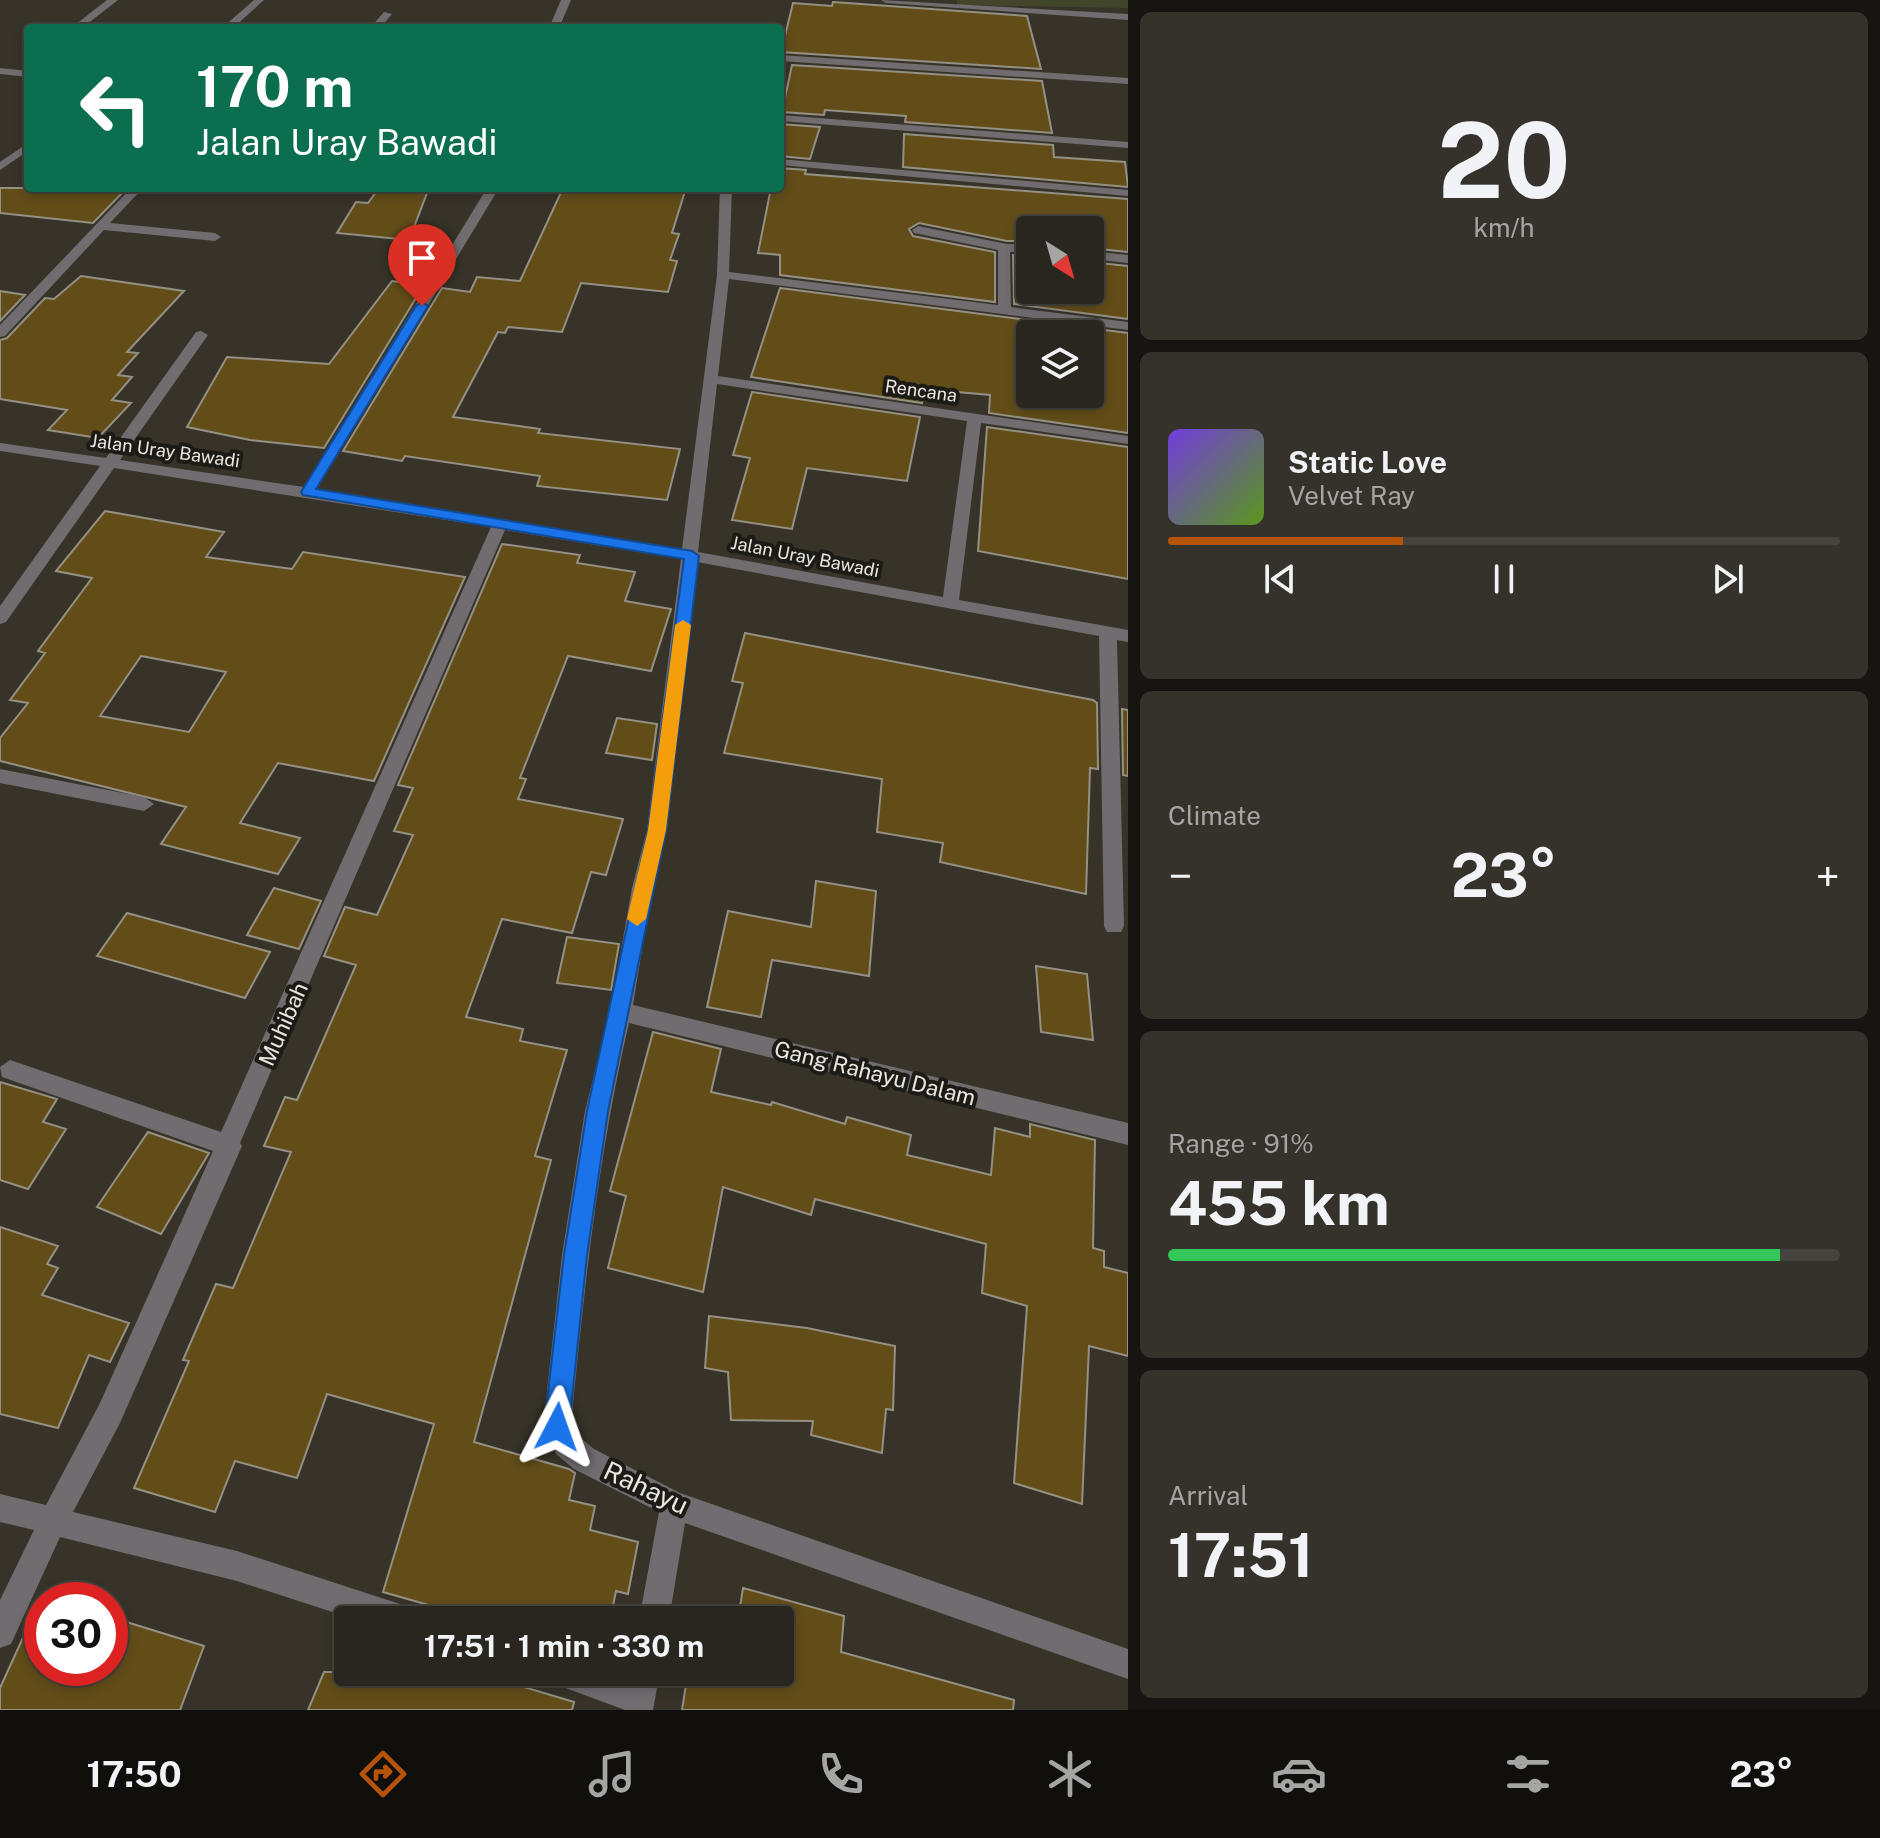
<!DOCTYPE html>
<html lang="en">
<head>
<meta charset="utf-8">
<style>
  :root { --surface:#29261f; --page:#35322c; --text:#f1f3f6; --muted:#a5a5a4; --line:#45433d; --accent:#b45309 }
  body { margin:0; font-family:"Public Sans",sans-serif; background:var(--page); color:var(--text); height:100vh; display:flex; flex-direction:column; font-size:30px; white-space:nowrap }
  * { box-sizing:border-box; margin:0 }
  p { font-size:26px; color:var(--muted) }
  .icon { flex:none; width:44px; height:44px; fill:none; stroke:currentColor; stroke-width:2; stroke-linecap:round; stroke-linejoin:round }
  .map { position:relative; flex:1; overflow:hidden }
  .drawer { display:flex; flex-direction:column; gap:12px; padding:12px; background:#171511; width:752px }
  .drawer>* { flex:none }
  .banner { position:absolute; left:24px; top:24px; width:760px; height:168px; border-radius:8px; box-shadow:0 4px 12px #0003,0 0 0 2px var(--line); background:#0b6e4f; color:#fff; overflow:hidden }
  .needle { width:52px; rotate:143deg }
  .tools { position:absolute; left:1016px; top:216px; display:grid; gap:16px }
  .tools a { display:grid; place-items:center; width:88px; height:88px; border-radius:8px; background:var(--surface); box-shadow:0 4px 12px #0003,0 0 0 2px var(--line); font-size:40px }
  .speed { position:absolute; left:24px; top:1582px; display:flex; gap:16px; font-size:40px; font-weight:700; text-align:center }
  .speed>* { display:grid; place-content:center; width:104px; height:104px; border-radius:50%; background:var(--surface); box-shadow:0 4px 12px #0003,0 0 0 2px var(--line); line-height:1 }
  .speed .limit { border:12px solid #d22; background:#fff; color:#111 }
  .pin { position:absolute; display:grid; place-items:center; width:68px; height:68px; color:#fff; margin:-82px -34px; border-radius:50% 50% 50% 0; rotate:-45deg; box-shadow:0 0 8px #0007 }
  .pin .icon { rotate:45deg }
  .me { position:absolute; width:88px; margin:-44px; rotate:4deg; stroke-linejoin:round; filter:drop-shadow(0 0 6px #0008) }
  .turn { display:flex; align-items:center; gap:28px; height:168px; padding:0 40px; font-size:36px }
  .turn .icon { width:104px; height:104px; stroke-width:2.5 }
  .turn b { display:block; font-size:56px; line-height:68px }
  .big { font-size:60px; font-weight:700; line-height:1.1 }
  .drawer .card { flex:1; display:flex; flex-direction:column; justify-content:center; gap:12px; min-width:0; padding:0 28px; border-radius:12px; background:var(--page) }
  .drawer .dial { align-items:center; gap:0 }
  .dial b { font-size:104px; line-height:1 }
  .song { display:flex; align-items:center; gap:24px }
  .cover { width:96px; height:96px; border-radius:12px; background:linear-gradient(135deg,hsl(260 70% 55%),hsl(90 70% 35%)) }
  .played { height:8px; border-radius:4px; background:linear-gradient(90deg,var(--accent) 35%,var(--line) 35%) }
  .keys { display:flex; justify-content:space-around; direction:ltr }
  .heat { display:flex; justify-content:space-between; align-items:center; font-size:44px; direction:ltr }
  .charge { height:12px; border-radius:6px; background:linear-gradient(90deg,#34c759 91%,var(--line) 0) }
  .trip { position:absolute; left:334px; top:1606px; width:460px; height:80px; border-radius:8px; background:var(--surface); box-shadow:0 4px 12px #0003,0 0 0 2px var(--line); font-weight:700; line-height:80px; text-align:center }
  .menu { display:flex; height:128px; justify-content:space-around; align-items:center; background:#100f0c; color:var(--muted) }
  .menu .icon { width:56px; height:56px }
  .menu .active { color:var(--accent) }
  .menu b { font-size:36px; color:var(--text) }
  main { display:flex; flex:1; min-height:0 }
  .map>svg:first-child { display:block }
  .green { fill:#41462a }
  .building { fill:#624d19; stroke:#959084; stroke-width:2; fill-rule:evenodd }
  .lines { fill:none; stroke-linecap:round; stroke-linejoin:round }
  .minor { fill:#706c70; fill-rule:evenodd }
  .route { fill:#1a73e8; stroke:#114b97; stroke-width:2 }
  .slow { fill:#f59e0b }
  .labels { text-anchor:middle; stroke-width:8; stroke-linejoin:round; paint-order:stroke }
  .far-street-label { font-size:18px; fill:#e9e6e0; stroke:#1d1b16 }
  .street-label { font-size:22px; fill:#e9e6e0; stroke:#1d1b16 }
  .near-street-label { font-size:26px; fill:#e9e6e0; stroke:#1d1b16 }
</style>
</head>
<body>
<main>
<div class="map">
<svg width="1128" height="1710" viewBox="0 0 1128 1710">
  <rect width="100%" height="100%" fill="#373329"/>
  <path class="green" d="M957 0H1128V8L957 5Z"/>
  <path class="building" d="M833 2 1027 16 1041 69 781 52 793 3 832 6Z
    M792 65 1042 81 1052 133 905 122 906 116 825 110 824 115 782 112Z
    M780 124 820 127 810 159 780 156Z
    M904 134 1053 145 1054 157 1125 162 1128 187 903 167Z
    M780 168 806 170 805 174 1128 199V252L1090 248V230H1030V241H1007L919 223 909 229 913 236 995 252V302L780 275V255L758 253 771 188H780Z
    M0 188H127L93 223 0 213Z
    M379 188H429L409 240 337 233 356 202 368 203Z
    M563 188H686L672 233 679 234 670 260 677 261 668 292 581 283 562 332 508 327 505 333 498 332 453 417 540 429 538 433 680 449 667 500 537 486 540 476 405 456 402 461 343 451 442 288 470 292 477 277 520 281Z
    M1013 255H1030V290H1090V262L1128 266V319L1014 304Z
    M81 276 184 291 127 352 138 353 118 375 132 377 112 400 131 403 98 438 48 430 67 410 0 399V340L7 338 45 298 54 299Z
    M392 281 424 285 324 448 250 440 187 427 227 357 329 364Z
    M780 288 1128 333V433L989 413 990 395 924 389 922 403 751 377ZM1030 334H1090V394H1030Z
    M0 291 25 295 0 321Z
    M752 392 920 417 907 481 807 468 792 529 732 520 750 458 733 455Z
    M987 427 1128 447V579L978 551Z
    M105 511 224 532 206 557 292 569 303 552 465 577 374 781 278 763 240 823 300 838 278 874 161 844 186 807 0 761V738L28 703 10 700 45 653 38 651 92 578 56 571ZM141 656 226 672 189 732 100 716Z
    M502 544 580 555 577 563 635 572 625 601 671 609 651 671 568 656 520 778 526 779 518 799 623 819 606 875 591 872 572 933 502 919 466 1017 523 1029 520 1041 567 1050 535 1156 551 1160 474 1442 569 1469 575 1473 569 1500 595 1506 590 1530 638 1542 628 1594 616 1591 610 1620H481L383 1592 434 1424 327 1394 297 1478 235 1461 215 1512 134 1488 189 1361 183 1360 216 1284 233 1288 291 1152 264 1146 285 1097 297 1100 356 965 324 956 345 907 377 915 413 835 394 831 413 788 398 785Z
    M745 633 1093 700 1097 703 1098 769 1090 768 1086 894 940 862 943 843 877 832 882 779 724 753 743 683 732 681Z
    M1122 709 1128 710V776L1123 775Z
    M617 718 657 724 652 760 606 753Z
    M816 881 876 891 869 976 772 960 761 1017 707 1007 728 911 811 927Z
    M274 888 321 901 299 949 247 935Z
    M127 913 270 952 245 998 97 956Z
    M567 937 619 944 611 990 557 983Z
    M1036 966 1087 974 1093 1040 1041 1032Z
    M653 1032 721 1049 711 1092 771 1105 772 1102 845 1124 847 1117 911 1135 907 1155 991 1175 995 1128 1030 1137V1124L1095 1140 1093 1248 1104 1251V1267L1128 1273V1356L1089 1346 1082 1504 1014 1483 1027 1306 982 1293 986 1244 815 1199 811 1215 723 1187 703 1292 608 1268 626 1196 610 1191Z
    M0 1082 57 1099 43 1122 66 1129 28 1189 0 1180Z
    M148 1132 209 1153 161 1234 97 1207Z
    M0 1227 58 1246 47 1264 58 1268 42 1295 129 1323 110 1362 89 1355 58 1428 0 1414Z
    M709 1316 807 1328 895 1346 893 1410 886 1409 882 1453 811 1435 813 1421 731 1420 728 1372 705 1368Z
    M743 1588 844 1616 841 1652 1014 1700 1013 1710H682L688 1672H780V1620H738Z
    M42 1596V1668H110V1643L120 1620 204 1646 180 1710H0V1688Z
    M324 1672H474L574 1702 572 1710H308Z"/>
  <g class="lines">
    <path class="minor" d="M107 0H118L82 28H71Z
      M254 0H264L233 28H222Z
      M561 0H571L559 28H549Z
      M881 0 1128 14V20L886 3Z
      M384 12 392 14 380 28H370Z
      M780 55 1128 78V84L780 61Z
      M0 68 28 71V77L0 74Z
      M780 115 1128 142V148L780 121Z
      M28 143V151L0 170V162Z
      M780 159 1128 190V196L780 165Z
      M131 188H143L110 223 215 233 221 237 215 241 104 230 5 336 0 337V325Z
      M487 188H499L317 489 682 549 717 275 720 188H732L729 272 998 305V250L914 233 912 230 918 226 1007 244H1030V252H1010L1011 307 1128 322V330L729 279 718 376 1128 436V444L981 423 959 600 1128 630V642L1117 640 1124 926 1121 932H1107L1104 926 1099 636 697 562 667 830 652 888 633 1005 1128 1123V1145L629 1023C598 1156 584 1290 571 1425L576 1434 594 1449 680 1493 1128 1649V1679L685 1523 669 1620H639L659 1512 574 1469 556 1454 543 1427 562 1255 585 1111 610 1012 632 888 647 830 681 559 505 530 240 1143 242 1146 120 1423 73 1512 237 1551 403 1605 414 1609 418 1620H357L237 1581 60 1537 11 1644 0 1648V1600L34 1530 0 1522V1494L46 1505 100 1403 213 1151 2 1077 0 1067 10 1060 221 1132 491 527 114 468 6 622 0 624V606L100 466 0 451V443L106 458 196 332 201 331 208 335 120 460 304 487ZM717 384 967 421 943 597 698 552Z
      M1090 251 1128 255V263L1090 259Z
      M0 769 144 797 154 804 144 811 0 783Z
      M548 1672H610L629 1678 630 1672H660L653 1710H625L552 1683Z"/>
  </g>
  <path class="route" d="M422 302 428 306 316 489 692 551 699 556 666 830 608 1111 587 1255 569 1427 566 1436 557 1439 548 1436 544 1427 564 1255 587 1111 648 830 684 559 303 495 301 492 416 306Z"/>
  <path class="slow" d="M683 620 691 625 666 830 646 919 637 926 627 919 648 830 675 625Z"/>
  <g class="labels">
    <g class="far-street-label">
      <text transform="translate(921 391) rotate(8)" y="6">Rencana</text>
      <text transform="translate(165 451) rotate(8)" y="6">Jalan Uray Bawadi</text>
      <text transform="translate(805 557) rotate(11)" y="6">Jalan Uray Bawadi</text>
    </g>
    <g class="street-label">
      <text transform="translate(283 1024) rotate(-66)" y="8">Muhibah</text>
      <text transform="translate(875 1073) rotate(14)" y="8">Gang Rahayu Dalam</text>
    </g>
    <g class="near-street-label">
      <text transform="translate(646 1488) rotate(25)" y="9">Rahayu</text>
    </g>
  </g>
</svg>
<div class="tools">
<a><svg class="needle" viewBox="-14 -14 28 28"><path d="M0-13l5 13h-10z" fill="#e53935"/><path d="M0 13l5-13h-10z" fill="#a5a5a4"/></svg></a>
<a><svg class="icon" aria-label="layers" viewBox="0 0 24 24"><path d="M12 4l9 5-9 5-9-5zM3 14l9 5 9-5"/></svg></a>
</div>
<div class="speed"><div class="limit">30</div></div>
<div class="pin" style="left:422px;top:306px;background:#d93025"><svg class="icon" aria-label="arrive" viewBox="0 0 24 24"><path d="M6 21V4h12l-3 4 3 4H6"/></svg></div>
<svg class="me" style="left:557px;top:1427px" viewBox="-20 -20 40 40"><path d="M0-17L14 15 0 8-14 15z" fill="#1a73e8" stroke="#fff" stroke-width="4"/></svg>
<div class="trip">17:51 · 1 min · 330 m</div>
<div class="banner">
<div class="turn"><svg class="icon" aria-label="left" viewBox="0 0 24 24"><path d="M17 20v-9H6M10 6l-5 5 5 5"/></svg><div><b>170 m</b>Jalan Uray Bawadi</div></div>
</div>
</div>
<section class="drawer">
<div class="card dial"><b>20</b><p>km/h</p></div>
<div class="card">
<div class="song"><i class="cover"></i><div><b>Static Love</b><p>Velvet Ray</p></div></div>
<div class="played"></div>
<div class="keys"><svg class="icon" aria-label="previous" viewBox="0 0 24 24"><path d="M18 5L8 12l10 7zM5 5v14"/></svg><svg class="icon" aria-label="pause" viewBox="0 0 24 24"><path d="M8 5v14M16 5v14"/></svg><svg class="icon" aria-label="next" viewBox="0 0 24 24"><path d="M6 5l10 7-10 7zM19 5v14"/></svg></div>
</div>
<div class="card"><p>Climate</p>
<div class="heat"><a>−</a><b class="big">23°</b><a>+</a></div>
</div>
<div class="card"><p>Range · 91%</p><b class="big">455 km</b><div class="charge"></div></div>
<div class="card"><p>Arrival</p><b class="big">17:51</b></div>
</section>
</main>
<nav class="menu">
<b>17:50</b>
<svg class="icon active" aria-label="directions" viewBox="0 0 24 24"><path d="M12 3l9 9-9 9-9-9zM9 14v-3h6M13 9l2 2-2 2"/></svg>
<svg class="icon" aria-label="music" viewBox="0 0 24 24"><path d="M9 18V5l10-2v13"/><circle cx="6" cy="18" r="3"/><circle cx="16" cy="16" r="3"/></svg>
<svg class="icon" aria-label="phone" viewBox="0 0 24 24"><path d="M5 4h4l2 5-3 2q2 4 5 5l2-3 5 2v4C11 20 4 13 5 4z"/></svg>
<svg class="icon" aria-label="climate" viewBox="0 0 24 24"><path d="M12 3v18M4 7l16 10M4 17L20 7"/></svg>
<svg class="icon" aria-label="car" viewBox="0 0 24 24"><path d="M5 17H2v-5l4-1 3-4h7l3 4 3 1v5h-3M9 17h6M6 11h13"/><circle cx="7" cy="17" r="2"/><circle cx="17" cy="17" r="2"/></svg>
<svg class="icon" aria-label="filters" viewBox="0 0 24 24"><path d="M4 7h16M4 17h16"/><circle cx="9" cy="7" r="2"/><circle cx="15" cy="17" r="2"/></svg>
<b>23°</b>
</nav>
</body>
</html>
